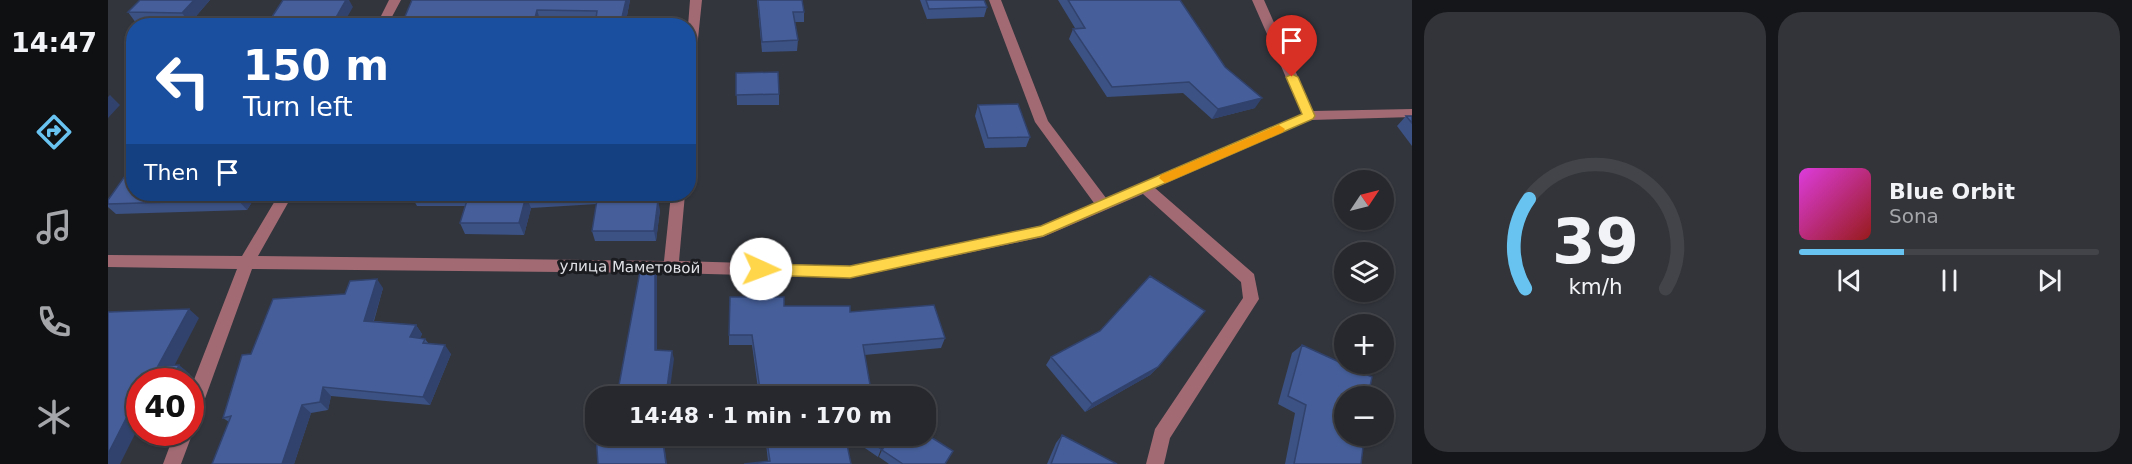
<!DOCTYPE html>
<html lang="en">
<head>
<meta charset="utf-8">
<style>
  :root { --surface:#26282d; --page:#323439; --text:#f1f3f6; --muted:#a4a6aa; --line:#424449; --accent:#69c3f1 }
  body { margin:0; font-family:"DejaVu Sans",sans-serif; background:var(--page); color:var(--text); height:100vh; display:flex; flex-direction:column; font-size:22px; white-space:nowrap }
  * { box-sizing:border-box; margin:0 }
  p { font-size:20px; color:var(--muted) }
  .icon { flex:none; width:33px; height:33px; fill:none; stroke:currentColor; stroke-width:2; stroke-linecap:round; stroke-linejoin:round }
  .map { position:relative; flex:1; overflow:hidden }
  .details { display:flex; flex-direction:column; gap:12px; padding:12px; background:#151619; width:720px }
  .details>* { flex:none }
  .guide { position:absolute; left:18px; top:18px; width:570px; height:183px; border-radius:24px; box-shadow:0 2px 4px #0004,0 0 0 2px var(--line); background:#1a4fa0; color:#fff; overflow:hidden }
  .needle { width:39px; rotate:55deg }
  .controls { position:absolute; left:1226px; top:170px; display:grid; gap:12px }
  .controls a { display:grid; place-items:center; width:60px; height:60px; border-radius:50%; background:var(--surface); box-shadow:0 2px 4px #0004,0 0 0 2px var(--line); font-size:30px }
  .speed { position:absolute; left:18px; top:368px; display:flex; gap:12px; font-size:30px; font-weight:700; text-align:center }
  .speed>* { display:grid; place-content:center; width:78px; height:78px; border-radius:50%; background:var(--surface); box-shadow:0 2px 4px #0004,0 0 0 2px var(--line); line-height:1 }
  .speed .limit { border:9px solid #d22; background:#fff; color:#111 }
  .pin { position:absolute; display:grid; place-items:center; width:51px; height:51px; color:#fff; margin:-62px -26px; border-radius:50% 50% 50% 0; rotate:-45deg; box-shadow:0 0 6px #0007 }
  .pin .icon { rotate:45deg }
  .me { position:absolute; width:66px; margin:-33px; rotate:92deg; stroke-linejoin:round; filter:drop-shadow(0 0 4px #0008) }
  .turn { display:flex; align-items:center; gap:21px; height:126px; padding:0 18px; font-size:27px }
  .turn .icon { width:78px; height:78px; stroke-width:2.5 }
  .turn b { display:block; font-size:42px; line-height:51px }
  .then { display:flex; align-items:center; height:57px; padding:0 18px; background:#0003; gap:12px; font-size:22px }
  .details .widget { flex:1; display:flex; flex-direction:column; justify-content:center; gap:9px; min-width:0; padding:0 21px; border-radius:24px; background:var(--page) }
  .details .dial { align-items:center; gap:0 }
  .dial svg { height:156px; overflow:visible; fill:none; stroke:var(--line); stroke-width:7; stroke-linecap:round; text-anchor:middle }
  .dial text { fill:var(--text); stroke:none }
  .song { display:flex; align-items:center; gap:18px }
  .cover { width:72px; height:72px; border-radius:9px; background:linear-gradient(135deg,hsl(300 70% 55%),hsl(0 70% 35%)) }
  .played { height:6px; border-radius:3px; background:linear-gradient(90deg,var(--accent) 35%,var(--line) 35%) }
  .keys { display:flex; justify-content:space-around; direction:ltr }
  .details .tiles { flex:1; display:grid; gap:12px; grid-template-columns:repeat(2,1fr) }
  .trip { position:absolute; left:477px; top:386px; width:351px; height:60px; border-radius:24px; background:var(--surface); box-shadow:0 2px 4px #0004,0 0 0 2px var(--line); font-weight:700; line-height:60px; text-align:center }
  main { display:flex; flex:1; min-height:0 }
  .tabs { display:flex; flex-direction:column; width:108px; justify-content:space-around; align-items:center; background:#0f1012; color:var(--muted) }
  .tabs .icon { width:42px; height:42px }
  .tabs .current { color:var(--accent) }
  .tabs b { font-size:27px; color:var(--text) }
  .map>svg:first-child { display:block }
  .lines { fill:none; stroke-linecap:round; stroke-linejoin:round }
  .minor { fill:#a26b74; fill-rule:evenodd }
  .wall { fill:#3c5284 }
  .shaded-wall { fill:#31426c }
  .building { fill:#465f9a; stroke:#31426c; stroke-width:1.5 }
  .route { fill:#ffd54a; stroke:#a68a30; stroke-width:1.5 }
  .slow { fill:#f59e0b }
  .labels { text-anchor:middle; stroke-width:6; stroke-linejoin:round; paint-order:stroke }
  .street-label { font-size:15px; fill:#e0e2e7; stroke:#1b1c20 }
</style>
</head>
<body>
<main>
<nav class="tabs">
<b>14:47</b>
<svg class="icon current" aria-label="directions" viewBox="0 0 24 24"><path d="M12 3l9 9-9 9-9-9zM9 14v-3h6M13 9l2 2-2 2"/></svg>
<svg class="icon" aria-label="music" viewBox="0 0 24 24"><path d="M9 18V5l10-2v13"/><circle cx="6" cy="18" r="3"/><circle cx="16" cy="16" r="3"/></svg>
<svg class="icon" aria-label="phone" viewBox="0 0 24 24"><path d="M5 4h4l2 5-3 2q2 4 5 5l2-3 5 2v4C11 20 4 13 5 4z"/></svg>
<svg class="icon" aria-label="climate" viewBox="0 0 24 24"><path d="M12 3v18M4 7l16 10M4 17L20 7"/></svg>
</nav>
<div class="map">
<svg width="1304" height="464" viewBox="0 0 1304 464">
  <rect width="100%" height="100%" fill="#32353c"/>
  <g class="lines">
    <path class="minor" d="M281 0H293L279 26H268Z
      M582 0H594L586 77 580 81V26Z
      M881 0H893L940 121 998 198 1194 114 1144 0H1156L1205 111 1304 109V117L1203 120 1047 188 1146 274 1151 299 1062 438 1056 464H1038L1047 429 1135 298 1133 282 1035 194 935 237 742 278 563 273 144 269 91 415 88 421 82 423V390L129 269 0 267V255L134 256 171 194H185L150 256 556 261 563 194H577L571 261 742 266 932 226 986 203 927 122Z
      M82 426 85 432 73 464H55L67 432H82Z"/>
  </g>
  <path class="wall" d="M32 0H102L82 23H28L20 12Z
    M522 0 517 26H487L488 23H433L432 26H293Z
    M649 0H694L696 12V22H687L690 40 689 51 654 52Z
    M812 0H876L879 7 876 17 819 19Z
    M950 0H1072L1117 67 1147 108 1104 119 1075 93 999 97 961 39 965 29 967 28Z
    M628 73 671 94V105H629Z
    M870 105 922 137 918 147 877 148 867 116Z
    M1298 116H1304V146L1289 126Z
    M26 194H149L139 210 8 214 0 207V200Z
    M241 194H502V200L552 210 548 241H487L484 231 489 204 423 208 416 235 357 234 352 223 357 206H309L305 199 247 203Z
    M275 288 266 321 308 325 314 334 312 338 317 339 321 344 343 354 322 405 223 396 220 410 203 413 186 464H104L121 422 115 418 143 354 237 294Z
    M676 306 742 312 837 338 833 348 756 355 764 396H651L644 345H621V335Z
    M992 331 1050 367 1042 375 977 412 938 365 943 357Z
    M1194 345 1250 445 1253 464H1177L1187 413 1170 404 1184 353Z
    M657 435H737L660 461Z
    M738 435H771L773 449 770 457Z
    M954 435 1009 464H939L948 443Z
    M774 450 838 464H781L771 457Z"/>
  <path class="shaded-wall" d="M86 0H102L82 23 74 13Z
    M238 0H241L245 7 234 26H223Z
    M518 0H522L517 26H512Z
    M429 10 433 23 432 26H425Z
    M2 95 12 105 0 118V97Z
    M1154 98 1147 108 1104 119 1110 109Z
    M134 194H149L139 210 130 200Z
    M499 194H502V203Z
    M418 196 423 208 416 235 411 223Z
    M550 200 552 210 548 241 546 231Z
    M547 266 549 275V359L547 350Z
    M269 279 275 288 263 329 256 321Z
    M81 309 91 318 62 374 50 366Z
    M308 325 314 334 309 346 302 337Z
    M337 345 343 354 322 405 315 397Z
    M564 351 566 359 561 396H558Z
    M71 365 82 374 78 381H63Z
    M1050 367 1042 375 977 412 984 404Z
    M215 387 223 396 220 410 212 402Z
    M26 403 32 407V424L12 464H0V454Z
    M194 405 203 413 186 464H174Z
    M554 435H555L559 464H558Z"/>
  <path class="building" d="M32 0H86L74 13 20 12Z
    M175 0H238L223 26H158Z
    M304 0H518L512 26H487L489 11 429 10 425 26H293Z
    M650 0H694L696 12H685L690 40 654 42Z
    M818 0H876L879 7 821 9Z
    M960 0H1072L1117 67 1154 98 1110 109 1081 82 1004 87 965 29 977 28Z
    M670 72 671 94 628 95V73Z
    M910 104 922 137 880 138 870 105Z
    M1298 116H1304V123Z
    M22 169H26V194H134L130 200 0 204V200Z
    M302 194H464L418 196 411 223H352L361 194Z
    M489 200H550L546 231H484Z
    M533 266H547V350L564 351 558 395 509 396Z
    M1042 276 1097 311 1050 367 984 404 943 357 992 331Z
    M269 279 256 321 308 325 302 337 317 339 315 343 337 345 315 397 215 387 212 402 194 405 174 464H104L123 416 115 418 134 355 143 354 165 299 237 294 242 281Z
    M622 297H676V306H742V312L826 305 837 338 755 345 764 396H653L644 335H621Z
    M81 309 50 366 71 365 63 381H32V403H26L0 454V312Z
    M1194 345 1264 377 1260 396H1236V435H1252L1250 445 1255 447 1253 464H1186L1198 405 1180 396Z
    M818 434 845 451 837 464H795L774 450 784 435H818Z
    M488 435H554L558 464H490Z
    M658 435H737L743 464H636L662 461Z
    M753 435H771L773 449Z
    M954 435 1009 464H943Z"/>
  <path class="route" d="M1184 74 1190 77 1207 116 1205 119 935 236 742 278 653 275 648 273 646 269 648 265 653 264 742 266 933 226 1194 114 1178 77Z"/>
  <path class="slow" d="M1171 125 1177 129 1175 132 1062 181 1057 183 1051 178 1053 175Z"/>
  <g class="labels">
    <g class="street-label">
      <text transform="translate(522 267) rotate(1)" y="5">улица Маметовой</text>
    </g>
  </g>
</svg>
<div class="controls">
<a><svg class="needle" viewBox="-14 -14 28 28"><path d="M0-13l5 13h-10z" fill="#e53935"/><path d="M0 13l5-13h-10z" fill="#a4a6aa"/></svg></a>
<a><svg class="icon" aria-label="layers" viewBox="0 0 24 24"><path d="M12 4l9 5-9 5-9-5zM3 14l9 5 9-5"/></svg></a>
<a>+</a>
<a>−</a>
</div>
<div class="speed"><div class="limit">40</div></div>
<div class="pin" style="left:1184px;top:77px;background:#d93025"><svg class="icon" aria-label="arrive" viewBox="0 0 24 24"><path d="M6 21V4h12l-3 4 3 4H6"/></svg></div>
<svg class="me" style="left:653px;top:269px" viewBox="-20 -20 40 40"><circle r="19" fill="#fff"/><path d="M0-13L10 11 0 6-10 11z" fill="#ffd54a"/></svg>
<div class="trip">14:48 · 1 min · 170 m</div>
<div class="guide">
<div class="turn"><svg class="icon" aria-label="left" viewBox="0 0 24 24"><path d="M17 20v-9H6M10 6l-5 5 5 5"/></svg><div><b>150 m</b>Turn left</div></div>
<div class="then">Then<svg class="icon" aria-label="arrive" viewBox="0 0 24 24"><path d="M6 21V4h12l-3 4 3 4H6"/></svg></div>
</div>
</div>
<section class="details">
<div class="tiles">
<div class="widget dial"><svg viewBox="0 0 100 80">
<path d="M14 69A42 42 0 1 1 86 69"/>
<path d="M14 69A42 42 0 0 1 16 23" stroke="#69c3f1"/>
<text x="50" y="56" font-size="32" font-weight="700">39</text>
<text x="50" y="72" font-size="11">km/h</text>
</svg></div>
<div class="widget">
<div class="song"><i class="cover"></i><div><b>Blue Orbit</b><p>Sona</p></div></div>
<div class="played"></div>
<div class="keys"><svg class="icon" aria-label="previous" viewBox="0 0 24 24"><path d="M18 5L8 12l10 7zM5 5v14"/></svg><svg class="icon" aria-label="pause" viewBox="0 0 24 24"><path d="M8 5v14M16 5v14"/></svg><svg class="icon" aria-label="next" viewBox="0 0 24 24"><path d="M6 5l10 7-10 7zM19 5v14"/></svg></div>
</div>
</div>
</section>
</main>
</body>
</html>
